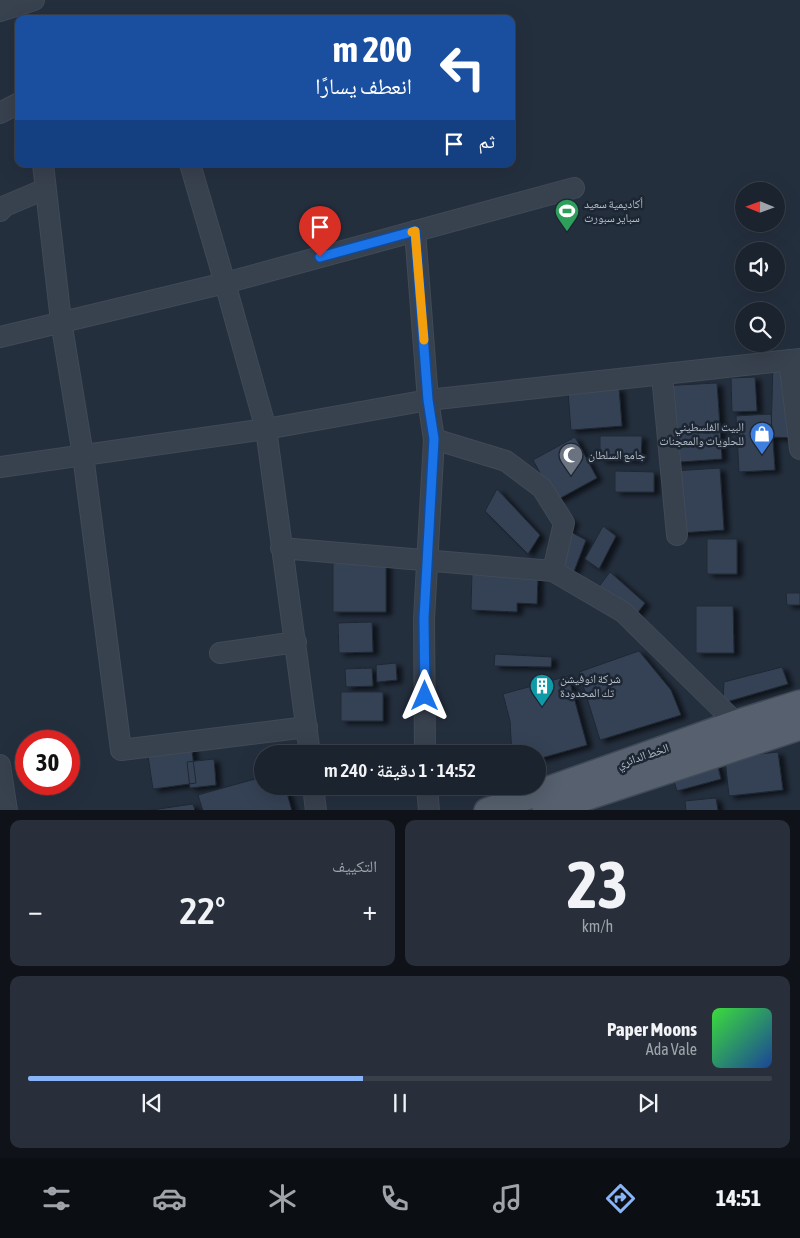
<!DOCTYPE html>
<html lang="ar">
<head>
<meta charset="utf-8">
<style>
  :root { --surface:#1b232e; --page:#282f3a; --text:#f1f3f6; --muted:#a0a4aa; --line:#39404a; --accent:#8ab4f8 }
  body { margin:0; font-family:"Asap Condensed","Noto Naskh Arabic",sans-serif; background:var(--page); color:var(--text); direction:rtl; height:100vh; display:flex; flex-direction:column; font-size:19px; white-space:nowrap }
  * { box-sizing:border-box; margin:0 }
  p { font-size:16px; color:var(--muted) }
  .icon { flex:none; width:28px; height:28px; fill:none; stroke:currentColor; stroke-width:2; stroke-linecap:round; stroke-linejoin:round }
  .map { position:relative; height:810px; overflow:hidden; direction:ltr }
  .drawer { display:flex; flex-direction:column; gap:10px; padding:10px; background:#0f1319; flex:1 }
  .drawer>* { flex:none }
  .guide { position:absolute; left:15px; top:15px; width:500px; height:152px; border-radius:10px; box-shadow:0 5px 20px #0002,0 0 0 1px var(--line); direction:rtl; background:#1a4fa0; color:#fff; overflow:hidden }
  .needle { width:32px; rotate:271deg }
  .fabs { position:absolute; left:735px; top:182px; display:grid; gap:10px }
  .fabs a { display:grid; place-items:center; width:50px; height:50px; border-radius:50%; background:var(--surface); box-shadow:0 5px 20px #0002,0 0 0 1px var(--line); font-size:25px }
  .speed { position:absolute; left:15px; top:730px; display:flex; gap:10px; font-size:25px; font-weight:700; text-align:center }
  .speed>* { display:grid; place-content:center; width:65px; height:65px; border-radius:50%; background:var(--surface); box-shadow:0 5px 20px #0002,0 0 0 1px var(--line); line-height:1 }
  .speed .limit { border:8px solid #d22; background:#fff; color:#111 }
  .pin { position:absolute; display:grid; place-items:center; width:42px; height:42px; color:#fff; margin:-51px -21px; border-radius:50% 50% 50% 0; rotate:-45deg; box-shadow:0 0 5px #0007 }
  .pin .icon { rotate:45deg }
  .me { position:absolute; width:55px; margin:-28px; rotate:0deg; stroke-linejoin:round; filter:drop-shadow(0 0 4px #0008) }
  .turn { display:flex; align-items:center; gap:18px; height:105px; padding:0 20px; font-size:22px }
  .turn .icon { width:65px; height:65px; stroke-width:2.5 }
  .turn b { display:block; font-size:35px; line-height:42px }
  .then { display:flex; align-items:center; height:48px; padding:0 20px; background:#0003; gap:10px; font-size:19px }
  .big { font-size:38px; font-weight:600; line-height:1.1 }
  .drawer .card { flex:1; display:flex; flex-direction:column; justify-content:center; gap:8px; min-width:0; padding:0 18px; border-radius:10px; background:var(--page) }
  .drawer .dial { align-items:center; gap:0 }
  .dial b { font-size:65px; line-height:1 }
  .song { display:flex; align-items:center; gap:15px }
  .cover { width:60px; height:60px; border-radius:8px; background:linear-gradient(135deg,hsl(120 70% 55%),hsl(220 70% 35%)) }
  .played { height:5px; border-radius:2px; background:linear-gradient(90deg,var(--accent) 45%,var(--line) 45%) }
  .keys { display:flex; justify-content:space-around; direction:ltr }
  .heat { display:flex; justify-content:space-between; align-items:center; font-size:28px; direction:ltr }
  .drawer .tiles { flex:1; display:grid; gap:10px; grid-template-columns:1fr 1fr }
  .card:last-child { grid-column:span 2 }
  .trip { position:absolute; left:254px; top:745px; width:292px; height:50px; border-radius:25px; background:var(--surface); box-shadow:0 5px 20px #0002,0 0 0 1px var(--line); font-weight:600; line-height:50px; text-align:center; direction:rtl }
  .dock { display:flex; height:80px; justify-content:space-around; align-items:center; background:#0b0e12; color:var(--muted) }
  .dock .icon { width:35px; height:35px }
  .dock .current { color:var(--accent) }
  .dock b { font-size:22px; color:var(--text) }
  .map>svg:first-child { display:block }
  .building { fill:#364354; stroke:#1f2835; filter:url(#shadow) }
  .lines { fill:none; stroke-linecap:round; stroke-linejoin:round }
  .minor-casing { stroke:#414a57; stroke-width:22 }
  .major-casing { stroke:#414a57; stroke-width:28 }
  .minor { stroke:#38414e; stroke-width:20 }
  .major { stroke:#56606e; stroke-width:25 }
  .route-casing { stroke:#114b97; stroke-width:12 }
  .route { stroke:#1a73e8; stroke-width:9 }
  .slow { stroke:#f59e0b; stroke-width:9 }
  .labels { text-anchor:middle; stroke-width:5; stroke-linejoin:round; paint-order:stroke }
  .poi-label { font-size:12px; fill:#b4bcc9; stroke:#1d2633; text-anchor:start }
  .street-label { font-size:12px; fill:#b4bcc9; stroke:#1d2633 }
</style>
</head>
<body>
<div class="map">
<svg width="800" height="811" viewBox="0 0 800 811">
  <defs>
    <filter id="shadow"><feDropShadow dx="5.5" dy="3" stdDeviation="2.5" flood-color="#0009"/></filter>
  </defs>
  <rect width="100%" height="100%" fill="#242f3e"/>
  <path class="building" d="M773 363 800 364V438L771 437Z
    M755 377 757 411 732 412 731 378Z
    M717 383 722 459 665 463 660 386Z
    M619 388 622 426 571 430 568 391Z
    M771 414 775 470 739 472 736 416Z
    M600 436H642L641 460H600Z
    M575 437 597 478 555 501 533 460Z
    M720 468 724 530 679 533 674 471Z
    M615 471 654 472V492H615Z
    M497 489 540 535 528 554 485 511Z
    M562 514 574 521 569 531 586 540 573 574 548 556Z
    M603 526 616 536 599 569 585 559Z
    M707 539H737V574H707Z
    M333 563H386V612H333Z
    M472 572 538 574 537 604 517 603V612L471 610Z
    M610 572 645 603 627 627 591 597Z
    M786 593H800V605H787Z
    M696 606H733L734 653H696Z
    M372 622 373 652 339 653 338 623Z
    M639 651 671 690 681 715 600 740 579 672Z
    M495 654 552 657 551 667 494 666Z
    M396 663 397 680 377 682 376 665Z
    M782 667 788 684 723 703 724 682Z
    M372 668 373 686 346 687 345 669Z
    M568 676 587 745 538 759V754H512L510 721 503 694Z
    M341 692H383V721H341Z
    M191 743 196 783 153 789 147 749Z
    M480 748 482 754H461V753Z
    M778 752 783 790 729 796 725 758Z
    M214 759 216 785 190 788 187 762Z
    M717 763 721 779 677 791 672 774Z
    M262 777V786H285L292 811H203L198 795Z
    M716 798 718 811H686L685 801Z
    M193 804 195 811H145Z"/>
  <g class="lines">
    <defs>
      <path id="minor" d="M0 11 34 0
        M0 113 19 103
        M43 164 61 321 83 455 121 750 307 727
        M190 164 225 283 266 429 310 754
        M0 211 5 206 45 189
        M415 231 428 400 434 439 424 619 425 754
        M0 337 225 283 574 188
        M789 360 800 449
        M662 375 677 535
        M434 439 506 461 542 488 564 523 553 571
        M0 467 266 429 428 400 800 359
        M281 548 553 571 623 612 736 723
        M220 653 296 642
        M0 765 7 811
        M313 786 316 811
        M427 786 429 811"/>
      <path id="major" d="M487 811 736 723 800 703
        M545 811 800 727"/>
    </defs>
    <use href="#minor" class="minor-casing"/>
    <use href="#major" class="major-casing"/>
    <use href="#minor" class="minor"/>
    <use href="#major" class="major"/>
  </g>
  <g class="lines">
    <defs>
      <path id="route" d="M320 257 415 231 428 400 434 439 424 618 425 696"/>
    </defs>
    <use href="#route" class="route-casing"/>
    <use href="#route" class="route"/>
    <path class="slow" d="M412 232 415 231 424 340"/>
  </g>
  <defs>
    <symbol id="stadium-pin" viewBox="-11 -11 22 30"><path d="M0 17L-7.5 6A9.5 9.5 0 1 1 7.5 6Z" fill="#2e9e5b" stroke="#1d2633"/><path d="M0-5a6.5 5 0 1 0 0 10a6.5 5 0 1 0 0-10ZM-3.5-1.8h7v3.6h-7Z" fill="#fff"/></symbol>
    <symbol id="shop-pin" viewBox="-11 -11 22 30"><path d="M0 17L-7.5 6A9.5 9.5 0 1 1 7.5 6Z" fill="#3f7fe0" stroke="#1d2633"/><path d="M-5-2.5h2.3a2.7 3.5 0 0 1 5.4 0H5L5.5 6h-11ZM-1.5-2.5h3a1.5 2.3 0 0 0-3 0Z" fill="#fff"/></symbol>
    <symbol id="mosque-pin" viewBox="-11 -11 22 30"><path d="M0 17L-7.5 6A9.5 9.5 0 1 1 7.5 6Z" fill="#6b7280" stroke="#1d2633"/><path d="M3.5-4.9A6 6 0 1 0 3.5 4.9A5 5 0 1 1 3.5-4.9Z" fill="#fff"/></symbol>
    <symbol id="building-pin" viewBox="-11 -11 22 30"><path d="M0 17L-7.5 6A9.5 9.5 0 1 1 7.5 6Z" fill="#0f9aa8" stroke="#1d2633"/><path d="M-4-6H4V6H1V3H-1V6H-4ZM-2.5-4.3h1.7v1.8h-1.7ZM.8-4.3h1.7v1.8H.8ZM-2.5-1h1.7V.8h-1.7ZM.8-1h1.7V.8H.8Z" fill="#fff"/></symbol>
  </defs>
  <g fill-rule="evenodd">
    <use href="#stadium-pin" x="553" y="197" width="28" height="38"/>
    <use href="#shop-pin" x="748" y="420" width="28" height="38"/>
    <use href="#mosque-pin" x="557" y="441" width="28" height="38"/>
    <use href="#building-pin" x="528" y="672" width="28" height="38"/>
  </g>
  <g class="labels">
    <g class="poi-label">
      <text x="584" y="208">أكاديمية سعيد<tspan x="584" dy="14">سباير سبورت</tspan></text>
      <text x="744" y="431" text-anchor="end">البيت الفلسطيني<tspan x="744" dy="14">للحلويات والمعجنات</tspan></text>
      <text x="588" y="459">جامع السلطان</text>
      <text x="560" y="683">شركة انوفيشن<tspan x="560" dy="14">تك المحدودة</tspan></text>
    </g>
    <g class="street-label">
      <text transform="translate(643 756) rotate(-19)" y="4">الخط الدائري</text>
    </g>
  </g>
</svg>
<div class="fabs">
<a><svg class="needle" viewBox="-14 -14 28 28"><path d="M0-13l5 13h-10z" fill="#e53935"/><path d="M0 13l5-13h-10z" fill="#a0a4aa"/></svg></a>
<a><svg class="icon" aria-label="sound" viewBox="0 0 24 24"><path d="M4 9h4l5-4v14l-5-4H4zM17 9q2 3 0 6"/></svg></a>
<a><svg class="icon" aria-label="search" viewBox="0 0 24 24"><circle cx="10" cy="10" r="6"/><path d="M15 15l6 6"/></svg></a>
</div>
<div class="speed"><div class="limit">30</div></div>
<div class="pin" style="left:320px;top:257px;background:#d93025"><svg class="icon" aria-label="arrive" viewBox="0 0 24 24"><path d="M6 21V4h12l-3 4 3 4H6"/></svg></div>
<svg class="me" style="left:425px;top:696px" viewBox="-20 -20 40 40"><path d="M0-17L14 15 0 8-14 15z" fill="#1a73e8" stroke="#fff" stroke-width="4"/></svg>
<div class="trip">14:52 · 1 دقيقة · 240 m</div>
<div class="guide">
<div class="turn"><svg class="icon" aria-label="left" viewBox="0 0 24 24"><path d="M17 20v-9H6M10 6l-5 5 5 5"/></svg><div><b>200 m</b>انعطف يسارًا</div></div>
<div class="then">ثم<svg class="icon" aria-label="arrive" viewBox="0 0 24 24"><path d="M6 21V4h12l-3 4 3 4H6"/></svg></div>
</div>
</div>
<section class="drawer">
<div class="tiles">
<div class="card dial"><b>23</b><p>km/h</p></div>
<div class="card"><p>التكييف</p>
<div class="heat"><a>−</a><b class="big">22°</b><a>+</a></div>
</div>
<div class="card">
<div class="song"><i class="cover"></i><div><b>Paper Moons</b><p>Ada Vale</p></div></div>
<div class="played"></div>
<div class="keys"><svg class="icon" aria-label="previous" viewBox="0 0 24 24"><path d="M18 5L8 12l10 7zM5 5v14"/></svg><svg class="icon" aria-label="pause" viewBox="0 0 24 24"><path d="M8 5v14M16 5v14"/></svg><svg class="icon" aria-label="next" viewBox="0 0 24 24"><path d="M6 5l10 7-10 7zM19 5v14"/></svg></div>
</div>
</div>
</section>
<nav class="dock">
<b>14:51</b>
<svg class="icon current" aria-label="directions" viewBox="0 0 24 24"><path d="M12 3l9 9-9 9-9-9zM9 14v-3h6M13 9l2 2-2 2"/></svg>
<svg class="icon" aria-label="music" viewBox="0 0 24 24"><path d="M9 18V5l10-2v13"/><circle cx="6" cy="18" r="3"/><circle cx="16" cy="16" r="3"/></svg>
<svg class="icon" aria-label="phone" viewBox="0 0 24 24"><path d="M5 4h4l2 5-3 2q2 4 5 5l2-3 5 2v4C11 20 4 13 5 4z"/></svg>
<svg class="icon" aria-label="climate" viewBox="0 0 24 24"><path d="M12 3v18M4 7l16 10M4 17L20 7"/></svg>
<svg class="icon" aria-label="car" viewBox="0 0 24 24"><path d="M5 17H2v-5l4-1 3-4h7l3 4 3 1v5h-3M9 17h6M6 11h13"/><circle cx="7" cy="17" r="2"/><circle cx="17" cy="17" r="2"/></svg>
<svg class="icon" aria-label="filters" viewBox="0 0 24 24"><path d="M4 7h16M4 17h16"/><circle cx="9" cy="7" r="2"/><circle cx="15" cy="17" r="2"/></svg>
</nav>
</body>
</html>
